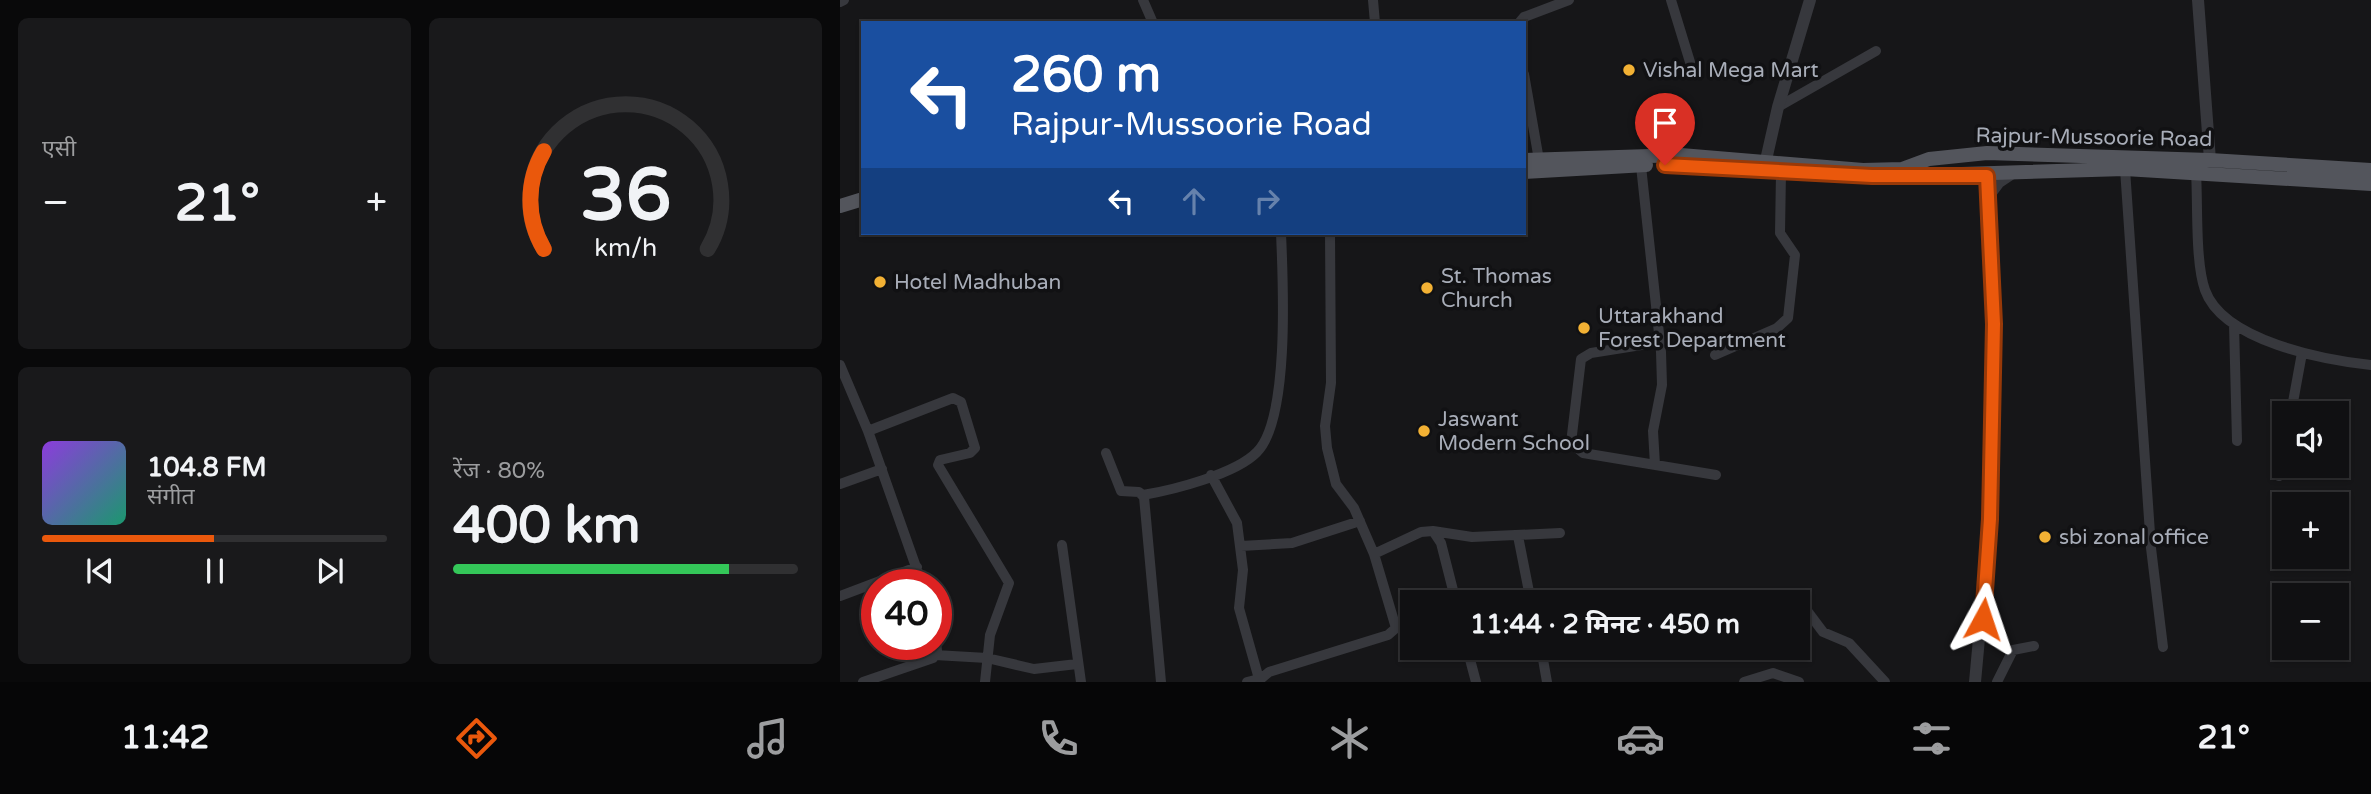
<!DOCTYPE html>
<html lang="hi">
<head>
<meta charset="utf-8">
<style>
  :root { --surface:#101012; --page:#19191b; --text:#f1f3f6; --muted:#9c9d9f; --line:#303032; --accent:#ea580c }
  body { margin:0; font-family:"Varela Round","Noto Sans Devanagari",sans-serif; background:var(--page); color:var(--text); height:100vh; display:flex; flex-direction:column; font-size:26px; white-space:nowrap }
  * { box-sizing:border-box; margin:0 }
  p { font-size:23px; color:var(--muted) }
  .icon { flex:none; width:38px; height:38px; fill:none; stroke:currentColor; stroke-width:2; stroke-linecap:round; stroke-linejoin:round }
  .map { position:relative; flex:1; overflow:hidden }
  .details { display:flex; flex-direction:column; gap:18px; padding:18px; background:#09090a; width:840px }
  .details>* { flex:none }
  .banner { position:absolute; left:21px; top:21px; width:665px; height:214px; border-radius:0px; box-shadow:0 2px 5px #0004,0 0 0 2px var(--line); background:#1a4fa0; color:#fff; overflow:hidden }
  .fabs { position:absolute; left:1432px; top:401px; display:grid; gap:14px }
  .fabs a { display:grid; place-items:center; width:77px; height:77px; border-radius:0px; background:var(--surface); box-shadow:0 2px 5px #0004,0 0 0 2px var(--line); font-size:35px }
  .speed { position:absolute; left:21px; top:569px; display:flex; gap:14px; font-size:35px; font-weight:700; text-align:center }
  .speed>* { display:grid; place-content:center; width:91px; height:91px; border-radius:50%; background:var(--surface); box-shadow:0 2px 5px #0004,0 0 0 2px var(--line); line-height:1 }
  .speed .limit { border:10px solid #d22; background:#fff; color:#111 }
  .pin { position:absolute; display:grid; place-items:center; width:60px; height:60px; color:#fff; margin:-72px -30px; border-radius:50% 50% 50% 0; rotate:-45deg; box-shadow:0 0 7px #0007 }
  .pin .icon { rotate:45deg }
  .me { position:absolute; width:77px; margin:-38px; rotate:5deg; stroke-linejoin:round; filter:drop-shadow(0 0 5px #0008) }
  .turn { display:flex; align-items:center; gap:24px; height:147px; padding:0 35px; font-size:32px }
  .turn .icon { width:91px; height:91px; stroke-width:2.5 }
  .turn b { display:block; font-size:49px; line-height:60px }
  .lanes { display:flex; align-items:center; height:66px; padding:0 35px; background:#0003; justify-content:center; gap:35px; direction:ltr }
  .lanes .off { opacity:.35 }
  .big { font-size:52px; font-weight:700; line-height:1.1 }
  .details .tile { flex:1; display:flex; flex-direction:column; justify-content:center; gap:10px; min-width:0; padding:0 24px; border-radius:10px; background:var(--page) }
  .details .dial { align-items:center; gap:0 }
  .dial svg { height:182px; overflow:visible; fill:none; stroke:var(--line); stroke-width:7; stroke-linecap:round; text-anchor:middle }
  .dial text { fill:var(--text); stroke:none }
  .song { display:flex; align-items:center; gap:21px }
  .cover { width:84px; height:84px; border-radius:10px; background:linear-gradient(135deg,hsl(270 70% 55%),hsl(160 70% 35%)) }
  .played { height:7px; border-radius:4px; background:linear-gradient(90deg,var(--accent) 50%,var(--line) 50%) }
  .keys { display:flex; justify-content:space-around; direction:ltr }
  .heat { display:flex; justify-content:space-between; align-items:center; font-size:38px; direction:ltr }
  .charge { height:10px; border-radius:5px; background:linear-gradient(90deg,#34c759 80%,var(--line) 0) }
  .details .tiles { flex:1; display:grid; gap:18px; grid-template-columns:repeat(2,1fr) }
  .trip { position:absolute; left:560px; top:590px; width:410px; height:70px; border-radius:0px; background:var(--surface); box-shadow:0 2px 5px #0004,0 0 0 2px var(--line); font-weight:700; line-height:70px; text-align:center }
  .tab-bar { display:flex; height:112px; justify-content:space-around; align-items:center; background:#060607; color:var(--muted) }
  .tab-bar .icon { width:49px; height:49px }
  .tab-bar .on { color:var(--accent) }
  .tab-bar b { font-size:32px; color:var(--text) }
  main { display:flex; flex:1; min-height:0 }
  .map>svg:first-child { display:block }
  .lines { fill:none; stroke-linecap:round; stroke-linejoin:round }
  .minor { stroke:#37383d; stroke-width:10 }
  .tertiary { stroke:#37383d; stroke-width:12 }
  .primary { stroke:#53555c; stroke-width:14 }
  .route-casing { stroke:#983908; stroke-width:18 }
  .route { stroke:#ea580c; stroke-width:12 }
  .poi-dot { fill:#f2b134; stroke:#111113; stroke-width:2.5 }
  .labels { text-anchor:middle; stroke-width:7; stroke-linejoin:round; paint-order:stroke }
  .poi-label { font-size:21px; fill:#a8adb8; stroke:#111113; text-anchor:start }
  .street-label { font-size:21px; fill:#a8adb8; stroke:#111113 }
</style>
</head>
<body>
<main>
<section class="details">
<div class="tiles">
<div class="tile"><p>एसी</p>
<div class="heat"><a>−</a><b class="big">21°</b><a>+</a></div>
</div>
<div class="tile dial"><svg viewBox="0 0 100 80">
<path d="M14 69A42 42 0 1 1 86 69"/>
<path d="M14 69A42 42 0 0 1 14 26" stroke="#ea580c"/>
<text x="50" y="56" font-size="32" font-weight="700">36</text>
<text x="50" y="72" font-size="11">km/h</text>
</svg></div>
<div class="tile">
<div class="song"><i class="cover"></i><div><b>104.8 FM</b><p>संगीत</p></div></div>
<div class="played"></div>
<div class="keys"><svg class="icon" aria-label="previous" viewBox="0 0 24 24"><path d="M18 5L8 12l10 7zM5 5v14"/></svg><svg class="icon" aria-label="pause" viewBox="0 0 24 24"><path d="M8 5v14M16 5v14"/></svg><svg class="icon" aria-label="next" viewBox="0 0 24 24"><path d="M6 5l10 7-10 7zM19 5v14"/></svg></div>
</div>
<div class="tile"><p>रेंज · 80%</p><b class="big">400 km</b><div class="charge"></div></div>
</div>
</section>
<div class="map">
<svg width="1531" height="682" viewBox="0 0 1531 682">
  <rect width="100%" height="100%" fill="#161618"/>
  <g class="lines">
    <path class="minor" d="M303 0 313 23
      M533 0 535 23
      M831 0 850 62
      M0 2 4 0
      M679 23 684 17 729 0
      M684 74 699 160
      M938 107 1036 51
      M801 166 821 352 822 385 813 431 815 465
      M1285 169 1311 548 1323 647
      M1356 172C1358 203 1355 262 1365 290 1383 341 1484 360 1531 365
      M1394 324 1397 441
      M820 342 751 353 741 359 731 443 743 453 876 475
      M875 355 937 328 948 318 955 255 940 233 941 172
      M0 365 28 431 82 584
      M1451 413 1462 353
      M28 431 113 398 121 402 135 448 130 453 100 460 98 465 169 583 150 635 145 682
      M266 453 281 491 299 492 304 497 321 682
      M371 475 397 523 403 570 399 608 419 679 407 682
      M1439 476 1444 451
      M0 484 42 469
      M303 495C333 490 396 474 417 452 450 419 443 280 441 233
      M593 531 632 537 720 533
      M678 536 691 602
      M222 545 241 682
      M401 546 452 543 520 521
      M534 554 581 532 593 531 601 543 616 602
      M0 596 77 567
      M959 600 983 632 1009 643 1045 682
      M627 648 636 682
      M701 648 707 682
      M95 655 147 658 194 669 237 664
      M23 682 93 658 97 651 96 641
      M417 682 429 672 548 635 556 628 534 554 514 508 496 484 487 448 485 426 491 383 490 233
      M904 682 933 673 959 682
      M1157 682 1173 650 1194 646"/>
    <path class="tertiary" d="M1358 0 1370 160
      M926 160 938 107 970 0
      M1147 198 1159 182 1174 172
      M1135 682 1150 519 1155 324 1147 176"/>
    <path class="primary" d="M684 160 841 155 1023 170 1062 169 1089 159 1147 153 1370 160 1531 170
      M684 172 806 165
      M1057 176 1285 169 1531 184
      M0 206 23 199"/>
  </g>
  <g class="lines">
    <defs>
      <path id="route" d="M825 165 1032 176H1147L1154 324 1150 519 1143 619"/>
    </defs>
    <use href="#route" class="route-casing"/>
    <use href="#route" class="route"/>
  </g>
  <g class="poi-dot">
    <circle cx="789" cy="70" r="7"/>
    <circle cx="40" cy="282" r="7"/>
    <circle cx="587" cy="288" r="7"/>
    <circle cx="744" cy="328" r="7"/>
    <circle cx="584" cy="431" r="7"/>
    <circle cx="1205" cy="537" r="7"/>
  </g>
  <g class="labels">
    <g class="poi-label">
      <text x="803" y="77">Vishal Mega Mart</text>
      <text x="601" y="283">St. Thomas<tspan x="601" dy="24">Church</tspan></text>
      <text x="54" y="289">Hotel Madhuban</text>
      <text x="758" y="323">Uttarakhand<tspan x="758" dy="24">Forest Department</tspan></text>
      <text x="598" y="426">Jaswant<tspan x="598" dy="24">Modern School</tspan></text>
      <text x="1219" y="544">sbi zonal office</text>
    </g>
    <g class="street-label">
      <text transform="translate(1254 137) rotate(1)" y="7">Rajpur-Mussoorie Road</text>
    </g>
  </g>
</svg>
<div class="fabs">
<a><svg class="icon" aria-label="sound" viewBox="0 0 24 24"><path d="M4 9h4l5-4v14l-5-4H4zM17 9q2 3 0 6"/></svg></a>
<a>+</a>
<a>−</a>
</div>
<div class="speed"><div class="limit">40</div></div>
<div class="pin" style="left:825px;top:165px;background:#d93025"><svg class="icon" aria-label="arrive" viewBox="0 0 24 24"><path d="M6 21V4h12l-3 4 3 4H6"/></svg></div>
<svg class="me" style="left:1143px;top:619px" viewBox="-20 -20 40 40"><path d="M0-17L14 15 0 8-14 15z" fill="#ea580c" stroke="#fff" stroke-width="4"/></svg>
<div class="trip">11:44 · 2 मिनट · 450 m</div>
<div class="banner">
<div class="turn"><svg class="icon" aria-label="left" viewBox="0 0 24 24"><path d="M17 20v-9H6M10 6l-5 5 5 5"/></svg><div><b>260 m</b>Rajpur-Mussoorie Road</div></div>
<div class="lanes"><svg class="icon" aria-label="left" viewBox="0 0 24 24"><path d="M17 20v-9H6M10 6l-5 5 5 5"/></svg><svg class="icon off" aria-label="ahead" viewBox="0 0 24 24"><path d="M12 20V5M6 11l6-6 6 6"/></svg><svg class="icon off" aria-label="right" viewBox="0 0 24 24"><path d="M7 20v-9h11M14 6l5 5-5 5"/></svg></div>
</div>
</div>
</main>
<nav class="tab-bar">
<b>11:42</b>
<svg class="icon on" aria-label="directions" viewBox="0 0 24 24"><path d="M12 3l9 9-9 9-9-9zM9 14v-3h6M13 9l2 2-2 2"/></svg>
<svg class="icon" aria-label="music" viewBox="0 0 24 24"><path d="M9 18V5l10-2v13"/><circle cx="6" cy="18" r="3"/><circle cx="16" cy="16" r="3"/></svg>
<svg class="icon" aria-label="phone" viewBox="0 0 24 24"><path d="M5 4h4l2 5-3 2q2 4 5 5l2-3 5 2v4C11 20 4 13 5 4z"/></svg>
<svg class="icon" aria-label="climate" viewBox="0 0 24 24"><path d="M12 3v18M4 7l16 10M4 17L20 7"/></svg>
<svg class="icon" aria-label="car" viewBox="0 0 24 24"><path d="M5 17H2v-5l4-1 3-4h7l3 4 3 1v5h-3M9 17h6M6 11h13"/><circle cx="7" cy="17" r="2"/><circle cx="17" cy="17" r="2"/></svg>
<svg class="icon" aria-label="filters" viewBox="0 0 24 24"><path d="M4 7h16M4 17h16"/><circle cx="9" cy="7" r="2"/><circle cx="15" cy="17" r="2"/></svg>
<b>21°</b>
</nav>
</body>
</html>
